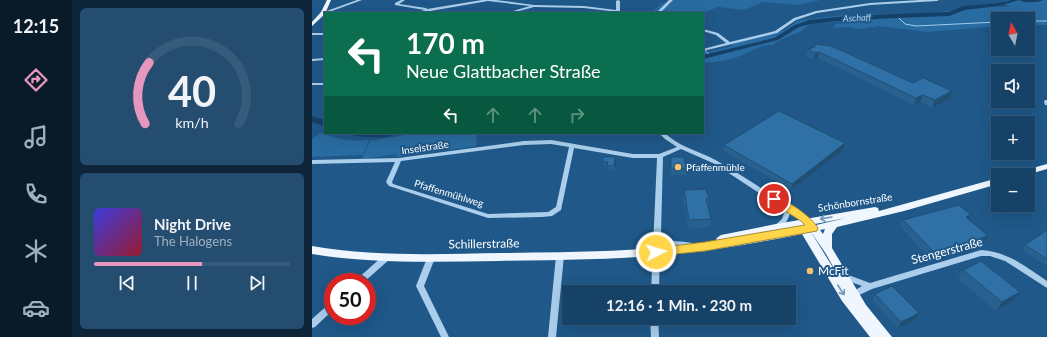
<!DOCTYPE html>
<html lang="de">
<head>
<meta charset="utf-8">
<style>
  :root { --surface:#174267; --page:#244d70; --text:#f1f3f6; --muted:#9eb0c0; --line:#365b7b; --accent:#e797bd }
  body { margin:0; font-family:Lato,sans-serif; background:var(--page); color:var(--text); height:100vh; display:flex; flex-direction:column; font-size:15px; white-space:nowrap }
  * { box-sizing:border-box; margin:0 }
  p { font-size:13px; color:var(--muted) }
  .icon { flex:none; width:22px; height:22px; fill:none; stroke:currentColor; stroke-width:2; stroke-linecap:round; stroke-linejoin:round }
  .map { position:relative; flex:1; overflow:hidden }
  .drawer { display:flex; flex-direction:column; gap:8px; padding:8px; background:#0d2439; width:240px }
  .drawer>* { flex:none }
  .guide { position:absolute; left:12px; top:12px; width:380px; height:122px; border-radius:0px; box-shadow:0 4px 16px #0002,0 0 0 1px var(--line); background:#0b6e4f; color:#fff; overflow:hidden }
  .needle { width:26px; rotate:350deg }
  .controls { position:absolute; left:679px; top:12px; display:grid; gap:8px }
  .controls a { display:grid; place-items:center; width:44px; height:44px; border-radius:0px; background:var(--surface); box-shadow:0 4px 16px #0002,0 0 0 1px var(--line); font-size:20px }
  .speed { position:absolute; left:12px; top:273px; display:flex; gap:8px; font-size:20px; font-weight:700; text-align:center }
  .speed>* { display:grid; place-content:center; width:52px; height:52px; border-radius:50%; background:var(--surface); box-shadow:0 4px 16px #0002,0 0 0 1px var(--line); line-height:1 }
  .speed .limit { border:6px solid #d22; background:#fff; color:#111 }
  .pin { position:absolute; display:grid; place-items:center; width:34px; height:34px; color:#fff; margin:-17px; border:2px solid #fff; border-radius:50%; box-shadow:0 1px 4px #0007 }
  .me { position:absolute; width:44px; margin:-22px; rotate:85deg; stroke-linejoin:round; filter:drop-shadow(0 0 3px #0008) }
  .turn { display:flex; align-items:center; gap:14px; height:84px; padding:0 16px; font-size:18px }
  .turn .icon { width:52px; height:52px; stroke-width:2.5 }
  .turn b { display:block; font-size:28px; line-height:34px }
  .lanes { display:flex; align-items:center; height:38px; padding:0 16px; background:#0003; justify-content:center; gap:20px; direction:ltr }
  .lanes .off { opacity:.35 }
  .drawer .tile { flex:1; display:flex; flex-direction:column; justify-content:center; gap:6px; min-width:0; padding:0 14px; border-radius:6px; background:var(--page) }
  .drawer .dial { align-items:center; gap:0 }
  .dial svg { height:104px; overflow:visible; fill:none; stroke:var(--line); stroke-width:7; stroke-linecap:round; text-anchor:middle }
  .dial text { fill:var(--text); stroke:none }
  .song { display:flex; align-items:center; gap:12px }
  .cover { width:48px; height:48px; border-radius:6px; background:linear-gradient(135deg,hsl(240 70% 55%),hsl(350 70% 35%)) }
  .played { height:4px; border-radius:2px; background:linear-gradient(90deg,var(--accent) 55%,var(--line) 55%) }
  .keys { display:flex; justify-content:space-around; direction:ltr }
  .trip { position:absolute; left:250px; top:285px; width:234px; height:40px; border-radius:0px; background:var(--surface); box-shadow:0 4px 16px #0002,0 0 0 1px var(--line); font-weight:700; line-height:40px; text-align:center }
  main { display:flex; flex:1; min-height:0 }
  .tabs { display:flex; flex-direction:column; width:72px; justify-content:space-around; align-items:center; background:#091a29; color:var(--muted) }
  .tabs .icon { width:28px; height:28px }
  .tabs .selected { color:var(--accent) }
  .tabs b { font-size:18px; color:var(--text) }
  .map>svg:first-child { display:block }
  .green { fill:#296ca1 }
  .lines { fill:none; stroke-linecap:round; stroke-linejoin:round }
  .stream { stroke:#9ecbec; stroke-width:1 }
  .river { fill:#154168; fill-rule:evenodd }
  .minor { fill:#aaceeb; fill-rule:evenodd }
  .major { fill:#eff6fe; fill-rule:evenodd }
  .wall { fill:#28618f }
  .shaded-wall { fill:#214f74 }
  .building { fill:#2f71a6; stroke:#214f74 }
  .oneway { stroke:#7297b8 }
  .route { fill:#ffd54a; stroke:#a68a30 }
  .poi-dot { fill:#f9c16a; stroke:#1f5889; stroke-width:1.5 }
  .labels { text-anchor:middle; stroke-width:4; stroke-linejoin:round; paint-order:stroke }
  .far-water-label { font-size:9px; font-style:italic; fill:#b6d8f2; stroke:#1f5889 }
  .street-label { font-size:10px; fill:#fff; stroke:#1f5889 }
  .poi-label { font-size:10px; fill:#fff; stroke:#1f5889; text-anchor:start }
  .near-street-label { font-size:12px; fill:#fff; stroke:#1f5889 }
  .near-poi-label { font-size:12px; fill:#fff; stroke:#1f5889; text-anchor:start }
</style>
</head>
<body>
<main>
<nav class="tabs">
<b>12:15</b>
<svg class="icon selected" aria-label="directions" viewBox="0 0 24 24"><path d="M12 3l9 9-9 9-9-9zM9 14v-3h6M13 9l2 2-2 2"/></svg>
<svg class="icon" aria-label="music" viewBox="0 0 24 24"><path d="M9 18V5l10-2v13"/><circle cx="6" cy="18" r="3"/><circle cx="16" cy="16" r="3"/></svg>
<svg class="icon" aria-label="phone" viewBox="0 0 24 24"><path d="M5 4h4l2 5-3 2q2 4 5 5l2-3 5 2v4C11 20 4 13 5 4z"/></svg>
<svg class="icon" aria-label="climate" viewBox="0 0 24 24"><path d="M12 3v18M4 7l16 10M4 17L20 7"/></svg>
<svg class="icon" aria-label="car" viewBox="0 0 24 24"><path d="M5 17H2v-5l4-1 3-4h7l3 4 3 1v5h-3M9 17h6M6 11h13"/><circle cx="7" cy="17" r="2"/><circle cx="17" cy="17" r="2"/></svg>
</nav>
<section class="drawer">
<div class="tile dial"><svg viewBox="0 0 100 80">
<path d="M14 69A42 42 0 1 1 86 69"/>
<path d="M14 69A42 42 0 0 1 17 22" stroke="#e797bd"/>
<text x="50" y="56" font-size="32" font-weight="700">40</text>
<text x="50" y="72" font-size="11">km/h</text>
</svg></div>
<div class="tile">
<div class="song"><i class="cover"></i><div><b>Night Drive</b><p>The Halogens</p></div></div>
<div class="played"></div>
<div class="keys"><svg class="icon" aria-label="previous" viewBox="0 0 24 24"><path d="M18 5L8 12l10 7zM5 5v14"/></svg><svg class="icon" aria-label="pause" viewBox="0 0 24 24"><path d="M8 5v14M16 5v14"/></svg><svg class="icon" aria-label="next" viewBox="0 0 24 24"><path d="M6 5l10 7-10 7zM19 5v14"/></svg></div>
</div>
</section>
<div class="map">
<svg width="735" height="337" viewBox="0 0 735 337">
  <rect width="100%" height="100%" fill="#1f5889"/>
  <path class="green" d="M360 0H509L485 5 451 2 432 10 406 7 391 13H339L350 3 358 4Z
    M696 0H735V25H716V19H686V26L616 32 567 26 548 29 536 27 518 28 524 26 522 24 569 19 567 18 497 24C488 36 472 35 461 45 446 45 439 52 425 57 414 61 402 62 391 63V53L421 46 419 44 473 30 485 21 497 19 532 15 616 14 682 4 690 7 697 6 689 2Z
    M8 133C25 139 40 142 57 140L51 155 0 157V139Z
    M105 133H165L164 146 84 157 85 154 50 159 58 141Z"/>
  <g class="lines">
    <path class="stream" d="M585 16 593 24 604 26 686 22
      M716 21H735
      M391 49 398 55"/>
    <path class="river" d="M699 0H707L687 6 653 10 637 16 535 20 498 24 487 27 466 40 391 59V55L462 38 483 25 497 20 535 16 636 12 652 6 687 3Z
      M707 0H731C726 3 712 3 707 0Z
      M0 116 13 120V126L0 122Z
      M38 133H84C77 140 49 137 40 135Z"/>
    <path class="minor" d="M45 0H50L12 14 9 13Z
      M89 0H93L87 4 114 8 115 9 170 0H184L222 5 272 6 304 10V1L306 0 308 1V11L306 12 272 8 222 7 200 13H194L218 6 176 1 107 13H99L113 10 83 5V3Z
      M357 0H361L348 13H344Z
      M608 0H627L625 1 558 5 505 13 484 20 465 33 391 51V49L414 43 404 35 391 31V29L406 33 418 42 463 31 482 18 504 11 558 3Z
      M0 33H13V35H0Z
      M13 58V60L0 61V59Z
      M0 83H13V85H0Z
      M733 100H735V105H733L732 102Z
      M347 133H353C368 148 389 151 407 162 438 180 467 200 497 219L498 221 497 223H493L478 213C476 221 470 230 462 229L461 227 470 219 473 210 403 164 369 149 351 157 349 233C359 244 367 240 380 243L381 245 380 247C369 249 357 247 348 242L347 292H339L345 158H321L262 148 249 210 240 216 230 217 176 218 77 186 74 182 83 162 0 164V160L87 158 212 141 239 140 321 154H347L365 147 353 139ZM239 144 257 147 244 207 236 212 176 214 81 184 80 182 89 161 212 145Z
      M669 250C696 252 713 266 735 281V288L693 261 678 256H669L560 289 543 297 540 296 539 294 540 292 550 286 528 278 527 276 528 274 531 273 558 283Z
      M248 253 251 254 252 256 244 337H236L244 256 245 254Z
      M75 254 78 255 79 257 78 259 52 282H43L44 280 72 255Z
      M119 255 122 256 123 258 112 286 137 337H129L104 286 115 258 116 256Z
      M21 302V310L3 327 0 328V319L18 303Z
      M338 318H346L347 337H339Z"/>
    <path class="major" d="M15 0H19L13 14 0 26V22L9 12Z
      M735 164V169L714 175H701L702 173Z
      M686 178V184L592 211 525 227 520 234V248L554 305 580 337H558L530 301 490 234C445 243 399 251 353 255 298 260 242 260 187 261 124 262 62 264 0 254V246C63 257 127 254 191 253 262 252 334 252 406 241L404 239 406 237 409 235 464 224 563 207 566 208 567 211ZM534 218 504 225 503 224ZM486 227V228L431 238ZM513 229 511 234 508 230ZM499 232 514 254 528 279Z"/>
  </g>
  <path class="wall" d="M503 44 601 83 640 91 637 99 620 108 608 102 602 105 506 58 501 60 494 56 496 49 502 47Z
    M412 145 532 149 479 190 411 151Z
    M303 157 304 161 303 170H296L295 166H291V162Z
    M359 157 373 164H375V175H359Z
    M372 190 397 198 396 207 399 219 398 227 377 229 371 199Z
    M591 220H657L672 243 618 259 588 226Z
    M735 230V266L710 250 713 245Z
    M651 270 708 292 701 301 684 311 646 279Z
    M563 294 603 320 586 328 560 300Z"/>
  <path class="shaded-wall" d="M507 52 506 58 501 60 503 53Z
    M640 91 637 99 620 108 623 100Z
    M611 95 608 102 602 105 604 98Z
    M364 133H372L364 135Z
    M533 143 532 149 479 190 480 184Z
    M303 157 304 161 303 170 302 165Z
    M659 215 655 222 654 217Z
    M676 236 672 243 618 259 622 252Z
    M708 292 701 301 684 311 690 302Z
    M607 313 603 320 586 328 589 322Z"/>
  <path class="building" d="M503 44 519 46 601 83 611 78 640 91 623 100 611 95 604 98 507 52 503 53 496 49 503 47Z
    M467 111 533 143 480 184 412 145Z
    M291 157H303L302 165 295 166 296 162H291Z
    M359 157H372L373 164H375V169H359Z
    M394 189 397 198 394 199 399 219 377 220 372 190Z
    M647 205 659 215 654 217 676 236 622 252 591 220Z
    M735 230V259L713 245Z
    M669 261 708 292 690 302 651 270Z
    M580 286 607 313 589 322 563 294Z"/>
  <defs><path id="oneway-shaft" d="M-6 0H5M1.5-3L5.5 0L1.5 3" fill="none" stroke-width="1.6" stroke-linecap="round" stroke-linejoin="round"/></defs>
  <g class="oneway">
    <use href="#oneway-shaft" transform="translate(514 218) rotate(170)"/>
    <use href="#oneway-shaft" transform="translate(529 290) rotate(57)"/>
  </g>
  <path class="route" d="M462 196C475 200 499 216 506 228L505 231 393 251 344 256 340 255 339 252 340 249 344 248 393 242 493 225 489 221 459 202 457 199Z"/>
  <g class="poi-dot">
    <circle cx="366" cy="167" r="4"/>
    <circle cx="498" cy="271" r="4"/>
  </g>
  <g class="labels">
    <g class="far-water-label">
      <text transform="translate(545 18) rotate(-3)" y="3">Aschaff</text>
    </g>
    <g class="street-label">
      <text transform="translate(113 147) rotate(-8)" y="4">Inselstraße</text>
      <text transform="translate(137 193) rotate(17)" y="4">Pfaffenmühlweg</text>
      <text transform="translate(543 202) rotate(-9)" y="4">Schönbornstraße</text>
    </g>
    <g class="poi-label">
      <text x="374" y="171">Pfaffenmühle</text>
    </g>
    <g class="near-street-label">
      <text transform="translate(172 244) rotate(-1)" y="4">Schillerstraße</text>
      <text transform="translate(635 251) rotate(-15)" y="4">Stengerstraße</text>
    </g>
    <g class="near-poi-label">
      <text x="506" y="275">McFit</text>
    </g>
  </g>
</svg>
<div class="controls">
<a><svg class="needle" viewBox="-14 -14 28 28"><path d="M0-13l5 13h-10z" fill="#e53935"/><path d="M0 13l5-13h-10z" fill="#9eb0c0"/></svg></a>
<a><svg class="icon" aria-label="sound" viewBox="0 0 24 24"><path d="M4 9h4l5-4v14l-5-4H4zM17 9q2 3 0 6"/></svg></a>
<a>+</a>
<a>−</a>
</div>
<div class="speed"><div class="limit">50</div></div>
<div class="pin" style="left:462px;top:199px;background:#d93025"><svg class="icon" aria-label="arrive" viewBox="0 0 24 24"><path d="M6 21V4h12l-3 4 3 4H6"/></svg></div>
<svg class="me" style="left:344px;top:252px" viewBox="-20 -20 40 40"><circle r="17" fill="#ffd54a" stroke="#fff" stroke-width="3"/><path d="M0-11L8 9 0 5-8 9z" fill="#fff"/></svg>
<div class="trip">12:16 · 1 Min. · 230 m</div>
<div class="guide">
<div class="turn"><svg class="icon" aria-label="left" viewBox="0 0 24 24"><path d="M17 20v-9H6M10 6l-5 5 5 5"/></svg><div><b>170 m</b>Neue Glattbacher Straße</div></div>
<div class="lanes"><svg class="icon" aria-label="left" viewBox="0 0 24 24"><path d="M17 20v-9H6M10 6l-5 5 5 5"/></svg><svg class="icon off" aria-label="ahead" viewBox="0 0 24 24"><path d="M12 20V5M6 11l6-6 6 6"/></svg><svg class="icon off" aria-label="ahead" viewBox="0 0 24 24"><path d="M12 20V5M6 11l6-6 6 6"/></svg><svg class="icon off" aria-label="right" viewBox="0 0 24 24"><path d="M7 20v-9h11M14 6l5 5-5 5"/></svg></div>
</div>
</div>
</main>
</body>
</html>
